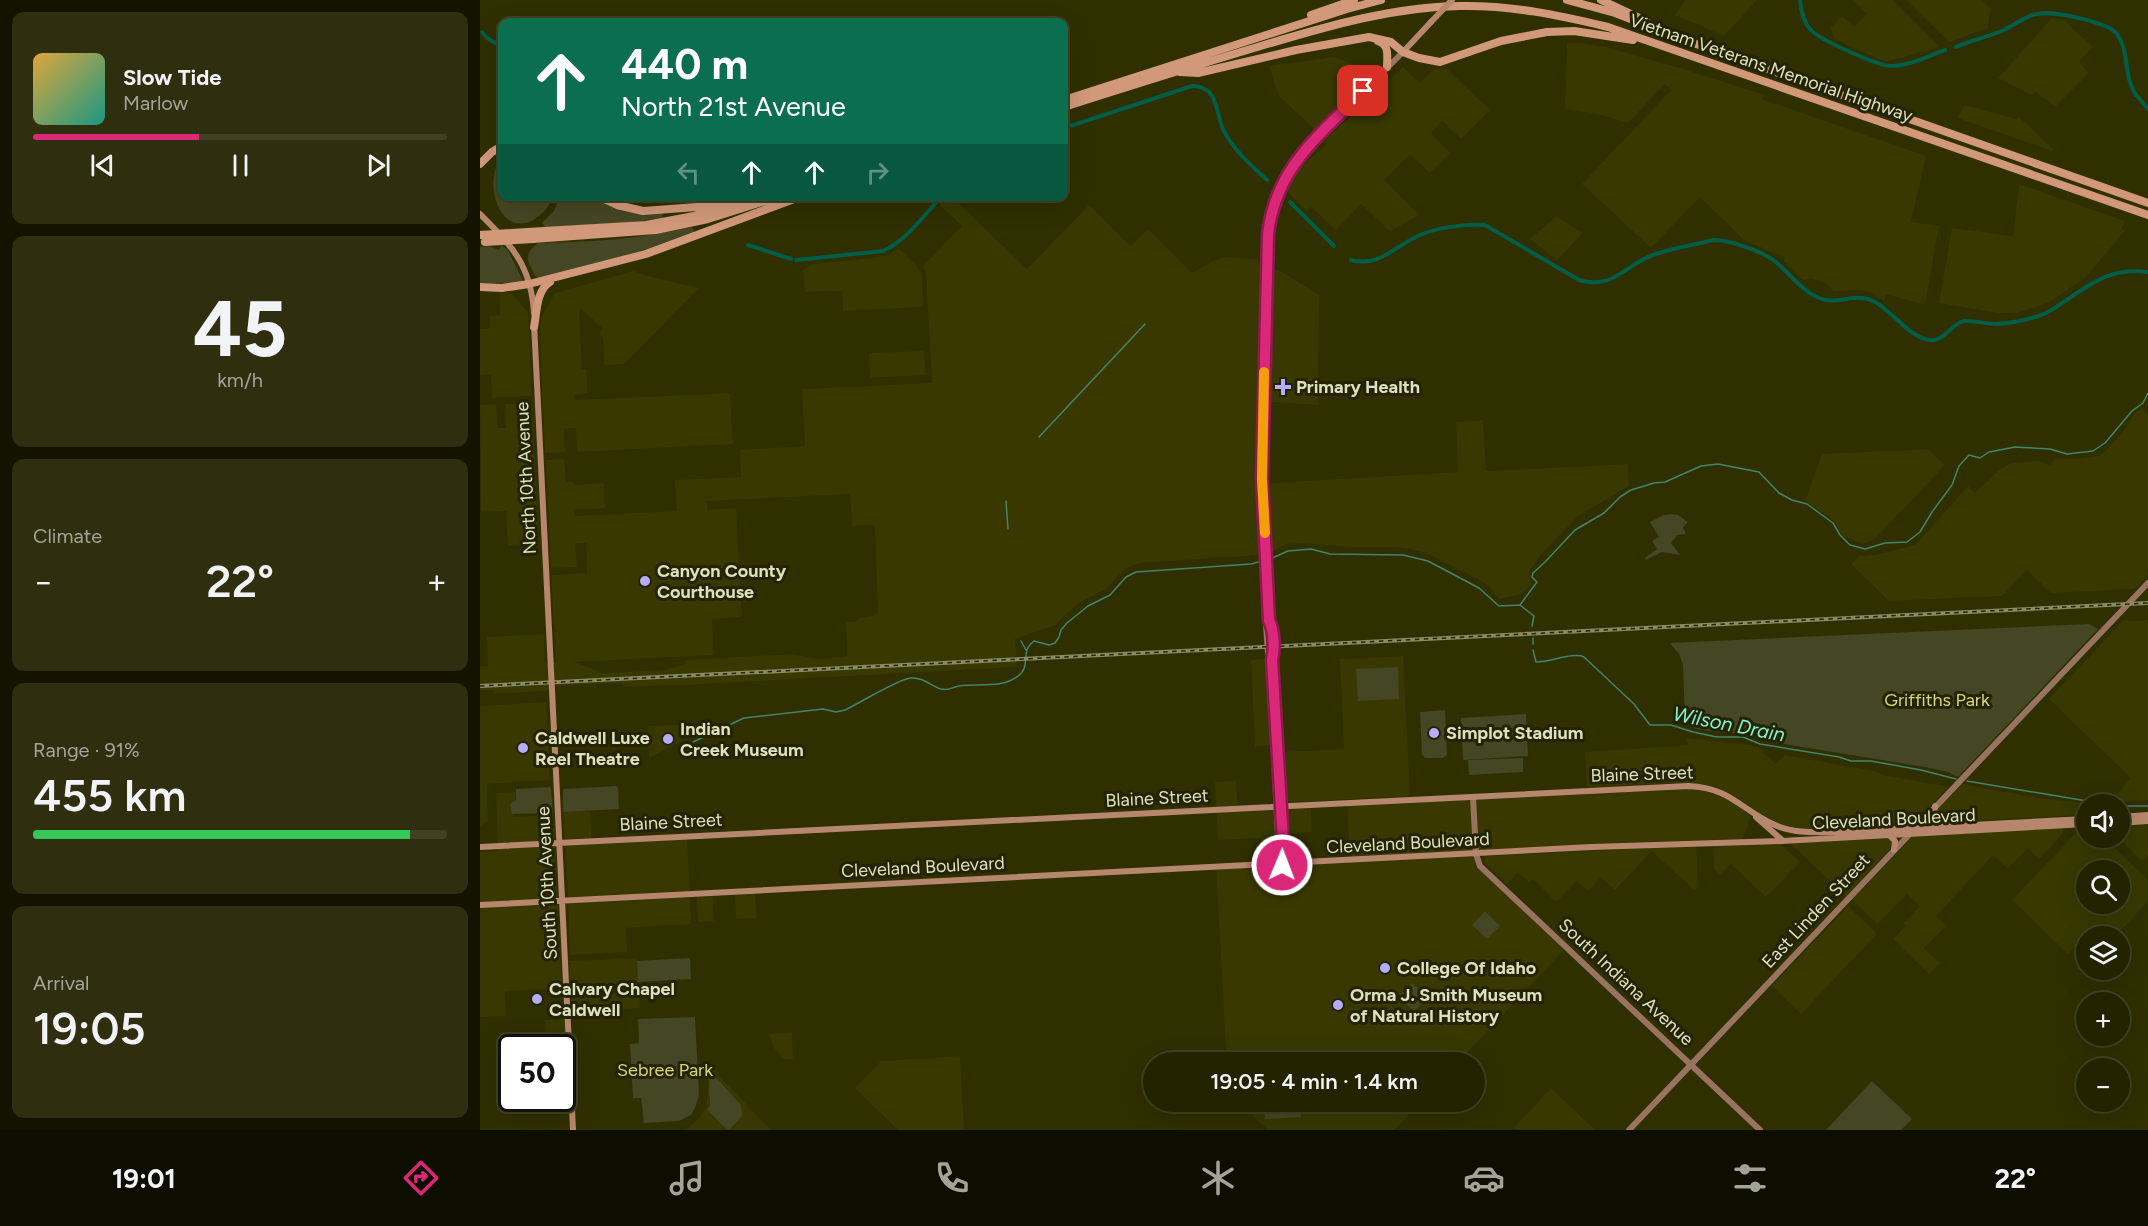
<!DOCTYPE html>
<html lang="en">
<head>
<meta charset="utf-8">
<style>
  :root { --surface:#232300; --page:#2f2f0f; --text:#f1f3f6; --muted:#a3a499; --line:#404022; --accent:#db2777 }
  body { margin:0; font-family:Figtree,sans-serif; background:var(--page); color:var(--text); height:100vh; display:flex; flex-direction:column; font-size:22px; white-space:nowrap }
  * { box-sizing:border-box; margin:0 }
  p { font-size:20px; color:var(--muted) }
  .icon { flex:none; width:33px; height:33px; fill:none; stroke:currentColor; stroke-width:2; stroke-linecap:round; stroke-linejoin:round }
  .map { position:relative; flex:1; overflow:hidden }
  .drawer { display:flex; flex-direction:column; gap:12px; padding:12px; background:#131300; width:480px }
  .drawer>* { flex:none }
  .banner { position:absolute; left:18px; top:18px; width:570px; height:183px; border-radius:12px; box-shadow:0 6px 24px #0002,0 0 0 2px var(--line); background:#0b6e4f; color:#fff; overflow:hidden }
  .tools { position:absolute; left:1596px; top:794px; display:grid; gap:12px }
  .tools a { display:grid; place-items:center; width:54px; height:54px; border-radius:50%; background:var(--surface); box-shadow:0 6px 24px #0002,0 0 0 2px var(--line); font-size:30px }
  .speed { position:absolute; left:18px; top:1034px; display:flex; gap:12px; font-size:30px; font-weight:700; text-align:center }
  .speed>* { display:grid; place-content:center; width:78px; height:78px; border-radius:50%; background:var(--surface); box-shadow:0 6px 24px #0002,0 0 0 2px var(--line); line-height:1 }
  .speed .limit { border:3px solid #111; border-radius:9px; background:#fff; color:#111 }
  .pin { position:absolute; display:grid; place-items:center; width:51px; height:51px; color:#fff; margin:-26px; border-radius:12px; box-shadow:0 3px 9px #0006 }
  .me { position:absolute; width:66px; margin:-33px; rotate:1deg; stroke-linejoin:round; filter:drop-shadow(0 0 4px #0008) }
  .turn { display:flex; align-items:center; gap:21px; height:126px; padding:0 24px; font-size:27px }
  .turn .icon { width:78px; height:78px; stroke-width:2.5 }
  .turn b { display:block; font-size:42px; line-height:51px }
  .lanes { display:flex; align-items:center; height:57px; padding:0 24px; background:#0003; justify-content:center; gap:30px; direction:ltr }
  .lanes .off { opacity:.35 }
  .big { font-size:45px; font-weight:600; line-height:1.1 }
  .drawer .widget { flex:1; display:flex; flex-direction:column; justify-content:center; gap:9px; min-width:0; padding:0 21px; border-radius:12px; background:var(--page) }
  .drawer .dial { align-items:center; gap:0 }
  .dial b { font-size:78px; line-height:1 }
  .song { display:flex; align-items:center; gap:18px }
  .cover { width:72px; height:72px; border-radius:9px; background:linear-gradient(135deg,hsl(40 70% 55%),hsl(170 70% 35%)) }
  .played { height:6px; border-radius:3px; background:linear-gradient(90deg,var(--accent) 40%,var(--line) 40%) }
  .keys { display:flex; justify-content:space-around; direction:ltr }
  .heat { display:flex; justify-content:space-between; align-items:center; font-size:33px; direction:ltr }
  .charge { height:9px; border-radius:4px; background:linear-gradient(90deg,#34c759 91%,var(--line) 0) }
  .trip { position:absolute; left:663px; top:1052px; width:342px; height:60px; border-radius:30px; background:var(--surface); box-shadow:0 6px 24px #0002,0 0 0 2px var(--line); font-weight:600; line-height:60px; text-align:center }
  .dock { display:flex; height:96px; justify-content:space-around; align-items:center; background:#0e0e00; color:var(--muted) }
  .dock .icon { width:42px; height:42px }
  .dock .current { color:var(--accent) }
  .dock b { font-size:27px; color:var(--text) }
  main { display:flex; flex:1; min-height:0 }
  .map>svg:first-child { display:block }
  .built { fill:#383800; fill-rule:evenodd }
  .green { fill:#454623 }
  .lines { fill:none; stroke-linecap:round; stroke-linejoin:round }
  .stream { stroke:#43846c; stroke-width:1.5 }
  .canal { stroke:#005d47; stroke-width:4 }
  .secondary { stroke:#987460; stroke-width:6 }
  .primary { stroke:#b6876d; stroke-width:6 }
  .motorway { stroke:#d19879; stroke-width:8 }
  .rail-casing { stroke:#8a8b64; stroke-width:4 }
  .rail { stroke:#242405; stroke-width:1.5; stroke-dasharray:4.5; stroke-linecap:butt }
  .primary-bridge { stroke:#b6876d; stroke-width:6 }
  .motorway-bridge { stroke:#d19879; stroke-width:8 }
  .route-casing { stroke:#8e194d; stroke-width:15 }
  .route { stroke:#db2777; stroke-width:10 }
  .slow { stroke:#f59e0b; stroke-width:10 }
  .poi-dot { fill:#b6acf8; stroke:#242405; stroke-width:2 }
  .labels { text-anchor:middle; stroke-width:6; stroke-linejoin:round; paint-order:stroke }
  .street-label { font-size:18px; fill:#dee0c1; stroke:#242405 }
  .poi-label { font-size:18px; font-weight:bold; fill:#dee0c1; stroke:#242405; text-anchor:start }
  .park-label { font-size:18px; fill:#d4d77b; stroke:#242405 }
  .water-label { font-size:20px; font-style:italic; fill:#83f1cc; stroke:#242405 }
</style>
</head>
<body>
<main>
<section class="drawer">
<div class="widget">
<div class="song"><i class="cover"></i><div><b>Slow Tide</b><p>Marlow</p></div></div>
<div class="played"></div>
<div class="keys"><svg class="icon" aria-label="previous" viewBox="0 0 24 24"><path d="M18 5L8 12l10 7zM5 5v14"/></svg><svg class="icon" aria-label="pause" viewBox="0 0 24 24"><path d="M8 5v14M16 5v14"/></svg><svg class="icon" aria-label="next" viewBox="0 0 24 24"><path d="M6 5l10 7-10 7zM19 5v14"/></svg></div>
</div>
<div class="widget dial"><b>45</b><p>km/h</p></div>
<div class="widget"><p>Climate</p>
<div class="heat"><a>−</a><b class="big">22°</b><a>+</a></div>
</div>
<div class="widget"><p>Range · 91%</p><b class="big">455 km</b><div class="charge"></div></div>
<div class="widget"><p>Arrival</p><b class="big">19:05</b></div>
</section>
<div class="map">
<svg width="1668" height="1130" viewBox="0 0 1668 1130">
  <rect width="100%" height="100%" fill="#2f2f00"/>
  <path class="built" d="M1206 0H1277L1244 36 1195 15Z
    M1373 0H1413L1460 47 1409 61 1400 60 1355 39 1350 28 1362 16 1374 27 1387 14Z
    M1426 0H1502L1512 10 1510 12 1508 28 1469 42Z
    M1572 18 1584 20 1613 47 1599 62 1609 73 1575 107 1555 91 1552 95 1518 78Z
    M1087 43H1101L1125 47 1200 68 1285 95 1282 99 1446 156 1431 222 1459 226 1445 305 1406 294 1404 301 1393 293 1381 290 1354 291 1347 284 1331 278 1323 280 1304 261 1305 257 1265 241 1220 197 1171 248 1102 184 1191 90 1185 84 1148 123 1118 114 1085 109Z
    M854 57 873 64 878 68 880 73 872 81 870 93 834 129 799 96 789 66Z
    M923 67 940 83 954 69 966 68 1010 110 981 139 962 121 951 133 970 153 950 173 930 154 904 180 940 215 910 231 881 204 856 230 831 207 826 211 805 189 815 172 846 145V139Z
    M1484 105 1537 119 1538 116 1573 149 1572 151 1478 118Z
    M1539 184 1645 221 1642 229 1645 231 1606 277 1570 302 1537 313H1518L1459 303 1472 228 1533 236Z
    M469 197H472L547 269 609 205 651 246 668 229 712 273 733 261 746 257 777 259 780 263 776 478 780 555 660 563 649 567 641 573 626 589 597 604 575 625 535 639 537 667 206 685 143 687V683L77 686 66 691 13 694V690H0V666H8L7 637 64 634 65 663 76 662 71 575 107 573 106 543H95L97 567 71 568 66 460 84 459 86 482H93L94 485 124 483 125 508 95 510V516L197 511 195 480 261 477 260 450 325 446 322 389 452 383 446 274 443 266 482 226 460 205ZM370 494 372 526 395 525 398 612 393 616 379 618 375 622H366L367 656 339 659 313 654 205 660V664L186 670 123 673 94 662 234 655 232 619 262 617 256 508 227 510V501Z
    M1076 216 1103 233 1077 260 1050 239Z
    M418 248 437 266 442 274 443 307 363 311 362 291 325 292 323 270 333 264 393 258 408 255Z
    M793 270H799L839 295 838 405 791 402Z
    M154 271 168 276 219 288 144 364 124 365 123 338 119 334 123 329 101 308 99 311 102 369H106L108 393 94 394 95 400 250 393 253 444 97 452 96 428 84 429 85 452 65 453 60 346 61 318 75 293Z
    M19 293H31L48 312 52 396 12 398 11 374 0 375V329L10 328V316L20 315Z
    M444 351 446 375 390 378 389 353Z
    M52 403 59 545 28 546 26 511 1 512 0 405 16 404 18 428H26L25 404Z
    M1662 409 1668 415V575L1655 589 1571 593 1547 570 1522 596 1409 601 1371 564 1380 555 1385 556 1400 554 1435 545 1488 486 1495 493 1518 471 1531 463 1559 461 1570 465 1576 458 1597 459 1619 456 1626 451 1648 426 1654 413Z
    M1003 420 1006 471 1148 464 1149 486 1098 516 1061 554 1049 572 1051 585 1041 594 1019 599 1009 586 998 579 946 553 930 549 914 547H870L822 543 808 544 792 551 789 493 792 483 978 472 976 422Z
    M1448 449 1465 465 1394 540 1382 544 1363 536 1352 519 1325 501 1342 454Z
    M1668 620V800L1630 802 1651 778 1569 699 1643 621Z
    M923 656 930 796 811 802 805 800 801 752 864 749 860 659Z
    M785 659 791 745 775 747 771 660Z
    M66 702 70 780 7 784 8 821 0 826V706Z
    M201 725V741L169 758 168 726Z
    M1206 738 1272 745 1282 749 1283 753 1296 764 1304 755 1395 771 1402 775 1464 786 1467 788 1432 825 1324 830 1301 825 1276 812 1257 797 1234 786 1191 783 1107 787 1105 752 1208 745Z
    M756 781 758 812 795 810 797 861 781 862 780 838 738 840 735 782Z
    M1482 784 1557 798 1606 803V815L1458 822 1454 814 1455 812Z
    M1199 788 1219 789 1240 795 1260 807 1271 817 1262 840 1154 842 870 857 867 806 1192 790Z
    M36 792 33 817 73 815 82 989 25 991 26 1016 0 1017V852L18 851 16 793Z
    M831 808 832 832 805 834 803 810Z
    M110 811 112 844 207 839 210 891 88 897 83 812Z
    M1668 825V855L1662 861 1638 837H1640V827Z
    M1583 828V833L1559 859 1548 848 1528 869 1513 855 1456 916 1466 926 1444 948 1460 963 1449 974 1413 939 1426 926 1424 923 1440 906 1427 894 1398 924 1372 900 1433 836Z
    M1598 831H1606V837H1623L1668 880V901L1636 936H1606V942L1602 939 1588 954 1532 900ZM1606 870H1640V903H1606Z
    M1408 838 1411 841 1410 849 1366 896 1310 843Z
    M1299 843 1320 862 1286 897 1251 864 1240 875 1234 869 1233 845Z
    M1216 845 1218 887 1214 890 1172 851 1135 890 1121 877 1108 891 1097 881 1076 902 1053 879 1049 882 1038 873 1027 884 1004 862 1005 858 1009 856Z
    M996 854 997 861 1087 947 978 1062H749L746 1049 736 868Z
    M275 894 277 918 256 919 255 895Z
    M210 897 211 924 146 928 147 952 90 955 88 904Z
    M217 897H233L234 921 218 922Z
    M1368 906 1397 934 1321 1014 1292 986Z
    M157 958 160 1008 92 1012 89 961Z
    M85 1019 86 1044 66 1045 65 1020Z
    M312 1032 313 1059 305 1060 294 1048 289 1034Z
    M480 1056 484 1130H418L375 1088 401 1061Z
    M227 1070H237L238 1075 291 1130H206L220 1117 226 1107 228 1094Z
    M1071 1088 1115 1130 1033 1129Z
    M763 1101H942L914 1130H788L776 1119Z"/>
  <path class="green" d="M22 158V196L72 197C70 205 65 211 59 216 22 245 0 182 22 158Z
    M80 197H129L155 206 183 212 182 218 154 222 66 228 62 223 74 211Z
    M211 227 215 231 214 235 184 246 59 278 55 276C48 260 42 256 58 243 110 242 161 239 211 227Z
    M21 245 28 250 43 281 41 283H0V247L9 246 19 250Z
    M1191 514 1198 515 1208 522 1203 527 1206 534 1197 535 1191 543 1200 555 1182 552 1166 560 1165 558 1177 549 1172 541 1179 537 1170 522 1184 515Z
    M1609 624 1618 629 1478 777 1468 772 1445 767 1285 741 1261 733H1242L1217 729 1205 724 1203 665 1199 654 1190 643Z
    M918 667 919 699 878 701 876 669Z
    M965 710 967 755 963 758H945L942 754 940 712Z
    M1046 714 1048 756 983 760 981 718Z
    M1043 758V772L989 775 988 760Z
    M136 786 138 788 139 809 83 812V791L84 789Z
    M70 787 71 789 73 813 32 814 30 804 36 800V789Z
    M1005 911 1020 926 1007 939 992 925Z
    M210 958 211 979 158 982 157 961Z
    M932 983 947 997 934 1011 919 997Z
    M215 1017 219 1095 215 1108 211 1115 199 1121 164 1123 161 1098H153L150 1044 159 1043 158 1019Z
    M229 1073 233 1074 261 1105 262 1116 249 1130 242 1125 227 1109 230 1106Z
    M1392 1081 1432 1119 1421 1130H1346Z
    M784 1101H820L821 1117 785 1119Z"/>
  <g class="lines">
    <path class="stream" d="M559 437 665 324
      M526 501 528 529
      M790 559 808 551 831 549 850 554 923 555 948 561 999 588 1019 606 1040 605 1057 582 1052 577 1053 573 1065 562 1095 530 1124 513 1140 497 1151 490 1174 483 1185 482 1221 466 1238 464 1279 472 1299 493 1312 500 1327 504 1353 523 1360 535 1370 545 1385 549 1405 543 1427 542 1440 532 1452 512 1472 485 1479 466 1489 455 1500 458 1509 452 1535 447 1570 449 1587 454 1613 451 1625 443 1652 411 1663 403 1668 393
      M1040 605 1054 616 1052 626
      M1053 638V644
      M541 641 546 650
      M1053 650 1056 662C1071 662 1093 652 1104 657L1154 704 1170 725H1191L1213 732 1237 737H1263L1280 744 1359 757 1371 761H1391L1441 770 1476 779
      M213 742 264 718 343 709 356 712 365 710C380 703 418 679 431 678 443 677 451 686 461 689 469 691 472 687 479 686 498 683 521 689 538 676 552 666 539 652 554 641L569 645 575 643 579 637 581 630 587 623 608 606 630 595 646 577 656 572 771 564 782 561
      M1487 781 1619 803
      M1640 806H1668"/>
    <path class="canal" d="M1320 0C1321 11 1323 22 1331 30 1340 40 1398 66 1411 66 1429 66 1448 56 1465 50
      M2 32 7 38 22 47
      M1476 47C1492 40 1508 37 1524 30 1535 25 1545 16 1557 14 1571 10 1628 22 1637 34 1650 52 1643 76 1656 95
      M1658 97 1668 109
      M584 128 712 86C719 86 725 88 730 93 738 103 738 118 743 129 753 150 771 165 787 180
      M810 202 854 246
      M268 245 311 259
      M316 260 403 251C426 241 444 215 462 196
      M871 260C899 268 916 245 940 235 959 227 985 224 1005 225L1099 280C1134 290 1144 265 1173 255 1192 248 1214 245 1233 240 1250 240 1285 252 1297 263 1311 275 1322 291 1339 298 1357 306 1375 292 1393 301 1412 310 1427 336 1449 340 1465 342 1470 324 1484 321 1494 320 1505 324 1516 324 1530 323 1547 320 1561 315 1571 312 1579 305 1588 299 1616 280 1633 268 1668 272"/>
    <path class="secondary" d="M789 620 786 625 788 653 792 660
      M797 749 794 755 799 858 802 865
      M993 797 996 854 1000 866 1280 1130
      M802 865 804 857 799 755 797 749 792 660C795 648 794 631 789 620L782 479 786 253 793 206 800 186 810 169 824 151 923 52
      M1149 1130 1668 583"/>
    <path class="primary" d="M923 52 951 22
      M0 214C32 246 51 265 54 313
      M54 323 71 670
      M74 731 93 1130
      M1455 806 1453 819 1459 827
      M1276 817 1302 840
      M1640 817 1668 815
      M1640 823 1668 821
      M1409 835 1415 841 1414 850
      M0 847 1208 786C1252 788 1259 809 1295 825 1314 834 1337 832 1359 832L1606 819
      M0 905 1111 847 1302 841 1606 824"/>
    <path class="motorway" d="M1087 0 1135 13 1205 40 1668 203
      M1121 0 1166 21
      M831 15 874 0
      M898 41C910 45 907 56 907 67
      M700 72 718 73 816 50 889 37 911 42 923 52 939 58 960 62 1021 41 1067 32 1094 31 1153 40
      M584 100 867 9 901 0
      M584 107C650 86 717 65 784 45 848 26 912 7 980 6 1030 5 1079 15 1128 27L1668 215
      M0 164 12 152 22 146
      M118 196 137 205 163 211 217 207 258 196
      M47 232 166 225 214 216 279 196
      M53 239 176 230 228 219 301 196
      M0 287 22 288 49 284 166 254 322 196
      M54 327C57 312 56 291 70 282"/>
    <defs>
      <path id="rail" d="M0 686 1668 603"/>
    </defs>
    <use href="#rail" class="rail-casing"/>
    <use href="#rail" class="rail"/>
    <path class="primary-bridge" d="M951 22 972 0
      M71 670 74 731"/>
    <path class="motorway-bridge" d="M0 235 47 232
      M5 242 53 239"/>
  </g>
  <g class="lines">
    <defs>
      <path id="route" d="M802 865 804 857 792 660C795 648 794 631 789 620L782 479 788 234C796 167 839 136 883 91"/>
    </defs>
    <use href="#route" class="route-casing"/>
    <use href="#route" class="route"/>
    <path class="slow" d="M784 372 782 479 785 533"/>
  </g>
  <g class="poi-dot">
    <path d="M800 378h6v6h6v6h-6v6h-6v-6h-6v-6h6z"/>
    <circle cx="165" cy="581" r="6"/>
    <circle cx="954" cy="733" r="6"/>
    <circle cx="188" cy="739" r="6"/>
    <circle cx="43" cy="748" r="6"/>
    <circle cx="905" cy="968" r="6"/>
    <circle cx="57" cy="999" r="6"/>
    <circle cx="858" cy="1005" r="6"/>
  </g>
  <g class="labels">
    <g class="street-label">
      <text transform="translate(1291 68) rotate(19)" y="6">Vietnam Veterans Memorial Highway</text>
      <text transform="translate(46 478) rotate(-93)" y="6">North 10th Avenue</text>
      <text transform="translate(1162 774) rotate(-2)" y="6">Blaine Street</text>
      <text transform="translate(677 798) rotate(-3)" y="6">Blaine Street</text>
      <text transform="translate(1414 819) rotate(-3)" y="6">Cleveland Boulevard</text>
      <text transform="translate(191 822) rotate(-3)" y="6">Blaine Street</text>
      <text transform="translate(928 843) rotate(-3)" y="6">Cleveland Boulevard</text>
      <text transform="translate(443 867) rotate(-3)" y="6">Cleveland Boulevard</text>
      <text transform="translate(67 883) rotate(-93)" y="6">South 10th Avenue</text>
      <text transform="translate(1336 911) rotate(-47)" y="6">East Linden Street</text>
      <text transform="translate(1146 982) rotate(43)" y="6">South Indiana Avenue</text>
    </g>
    <g class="poi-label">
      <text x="816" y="393">Primary Health</text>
      <text x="177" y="577">Canyon County<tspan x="177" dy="21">Courthouse</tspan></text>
      <text x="200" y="735">Indian<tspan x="200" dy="21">Creek Museum</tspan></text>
      <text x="966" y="739">Simplot Stadium</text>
      <text x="55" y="744">Caldwell Luxe<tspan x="55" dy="21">Reel Theatre</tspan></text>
      <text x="917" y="974">College Of Idaho</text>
      <text x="69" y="995">Calvary Chapel<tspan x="69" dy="21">Caldwell</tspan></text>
      <text x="870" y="1001">Orma J. Smith Museum<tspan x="870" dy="21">of Natural History</tspan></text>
    </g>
    <g class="park-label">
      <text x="1457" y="706">Griffiths Park</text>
      <text x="185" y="1076">Sebree Park</text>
    </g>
    <g class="water-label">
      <text transform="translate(1249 724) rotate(11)" y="7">Wilson Drain</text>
    </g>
  </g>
</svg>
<div class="tools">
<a><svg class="icon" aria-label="sound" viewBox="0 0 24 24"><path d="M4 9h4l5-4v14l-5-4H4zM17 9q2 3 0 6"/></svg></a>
<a><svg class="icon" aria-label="search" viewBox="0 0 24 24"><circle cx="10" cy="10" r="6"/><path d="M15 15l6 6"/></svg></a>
<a><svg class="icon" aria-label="layers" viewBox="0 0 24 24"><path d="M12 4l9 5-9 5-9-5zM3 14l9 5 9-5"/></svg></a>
<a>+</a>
<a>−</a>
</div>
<div class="speed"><div class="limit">50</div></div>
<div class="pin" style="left:883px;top:91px;background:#d93025"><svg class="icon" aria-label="arrive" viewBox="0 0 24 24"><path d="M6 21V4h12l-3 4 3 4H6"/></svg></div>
<svg class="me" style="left:802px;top:865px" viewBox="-20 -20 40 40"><circle r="17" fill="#db2777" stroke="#fff" stroke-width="3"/><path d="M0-11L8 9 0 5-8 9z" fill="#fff"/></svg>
<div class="trip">19:05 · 4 min · 1.4 km</div>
<div class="banner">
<div class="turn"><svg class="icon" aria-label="ahead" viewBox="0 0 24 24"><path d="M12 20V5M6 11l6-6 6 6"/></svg><div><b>440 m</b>North 21st Avenue</div></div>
<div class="lanes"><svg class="icon off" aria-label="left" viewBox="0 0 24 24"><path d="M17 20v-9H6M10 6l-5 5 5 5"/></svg><svg class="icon" aria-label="ahead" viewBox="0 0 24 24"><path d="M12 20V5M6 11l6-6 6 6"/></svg><svg class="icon" aria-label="ahead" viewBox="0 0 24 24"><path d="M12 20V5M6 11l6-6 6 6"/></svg><svg class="icon off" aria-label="right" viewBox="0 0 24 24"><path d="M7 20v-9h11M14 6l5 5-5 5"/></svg></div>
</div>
</div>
</main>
<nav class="dock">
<b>19:01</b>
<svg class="icon current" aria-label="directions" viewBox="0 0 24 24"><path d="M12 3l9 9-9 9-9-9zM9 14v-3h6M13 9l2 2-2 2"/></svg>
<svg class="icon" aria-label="music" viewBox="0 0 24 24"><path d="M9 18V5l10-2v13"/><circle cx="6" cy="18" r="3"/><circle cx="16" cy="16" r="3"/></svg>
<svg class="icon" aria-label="phone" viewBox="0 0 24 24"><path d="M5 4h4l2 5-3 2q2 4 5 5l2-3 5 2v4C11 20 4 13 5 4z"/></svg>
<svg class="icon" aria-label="climate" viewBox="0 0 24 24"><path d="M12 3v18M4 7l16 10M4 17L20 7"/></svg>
<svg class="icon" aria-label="car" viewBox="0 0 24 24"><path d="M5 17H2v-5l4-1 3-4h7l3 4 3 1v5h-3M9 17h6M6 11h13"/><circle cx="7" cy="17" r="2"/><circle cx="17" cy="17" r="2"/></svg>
<svg class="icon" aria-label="filters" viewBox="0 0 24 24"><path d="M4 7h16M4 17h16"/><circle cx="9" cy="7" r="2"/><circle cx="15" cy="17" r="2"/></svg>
<b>22°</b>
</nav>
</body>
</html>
